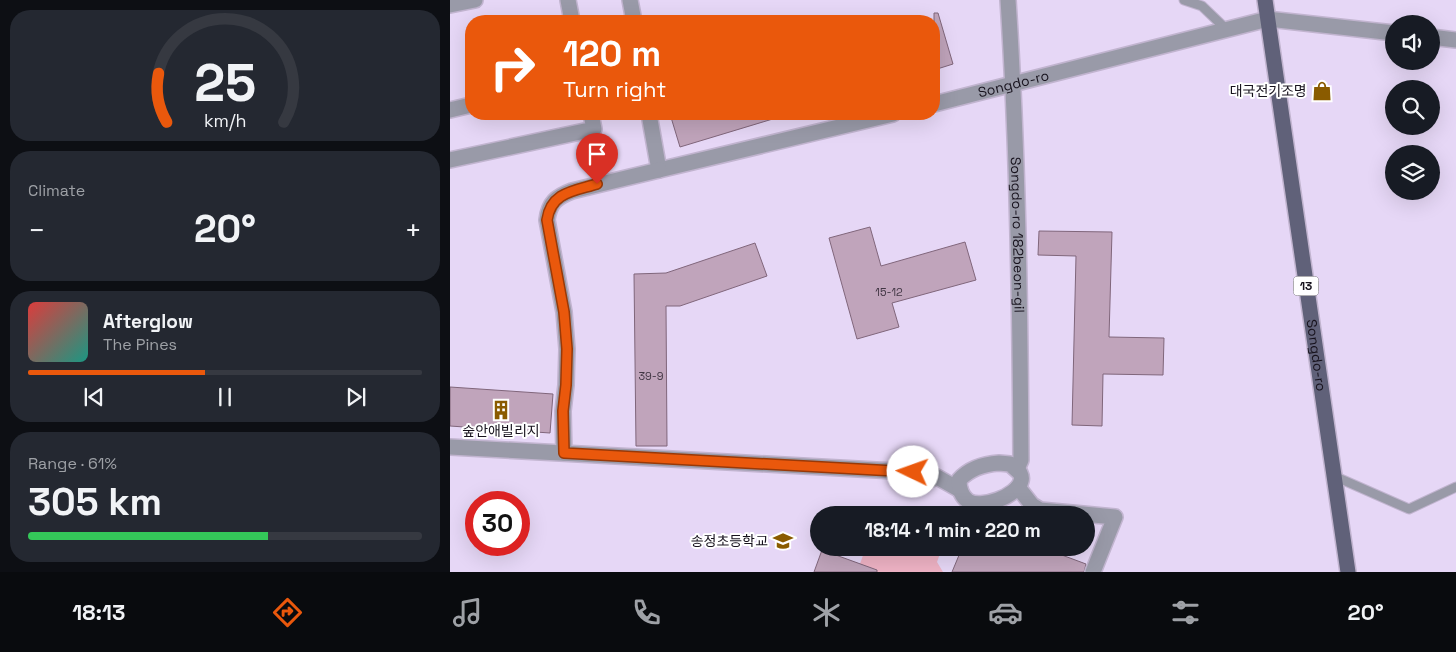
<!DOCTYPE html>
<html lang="en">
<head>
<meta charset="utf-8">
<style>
  :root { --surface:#171b24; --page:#242831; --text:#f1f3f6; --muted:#9ea1a6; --line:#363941; --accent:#ea580c }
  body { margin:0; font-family:"Space Grotesk","Noto Sans KR",sans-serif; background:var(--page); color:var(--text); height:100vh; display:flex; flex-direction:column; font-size:19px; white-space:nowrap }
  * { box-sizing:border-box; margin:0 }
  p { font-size:16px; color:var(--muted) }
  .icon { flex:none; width:28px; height:28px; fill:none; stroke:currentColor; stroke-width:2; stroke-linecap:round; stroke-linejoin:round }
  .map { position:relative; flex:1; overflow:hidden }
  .panel { display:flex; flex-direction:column; gap:10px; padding:10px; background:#0d0f14; width:450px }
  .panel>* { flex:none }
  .guide { position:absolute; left:15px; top:15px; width:475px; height:105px; border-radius:20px; box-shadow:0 5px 20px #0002; background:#ea580c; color:#fff; overflow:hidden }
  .tools { position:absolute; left:935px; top:15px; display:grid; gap:10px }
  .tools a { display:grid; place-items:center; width:55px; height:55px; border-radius:50%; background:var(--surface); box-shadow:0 5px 20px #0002; font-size:25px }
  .speed { position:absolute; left:15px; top:491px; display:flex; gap:10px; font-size:25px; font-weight:700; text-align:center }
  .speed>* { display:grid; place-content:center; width:65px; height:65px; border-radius:50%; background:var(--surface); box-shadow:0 5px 20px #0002; line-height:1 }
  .speed .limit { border:8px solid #d22; background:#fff; color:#111 }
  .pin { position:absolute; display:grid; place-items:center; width:42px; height:42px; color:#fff; margin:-51px -21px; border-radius:50% 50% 50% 0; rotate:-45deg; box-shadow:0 0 5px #0007 }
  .pin .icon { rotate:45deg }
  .me { position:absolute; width:55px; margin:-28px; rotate:273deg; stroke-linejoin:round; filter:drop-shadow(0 0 4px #0008) }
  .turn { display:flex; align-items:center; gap:18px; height:105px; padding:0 15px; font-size:22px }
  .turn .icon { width:65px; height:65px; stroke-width:2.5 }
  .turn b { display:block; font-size:35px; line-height:42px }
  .big { font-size:38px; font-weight:700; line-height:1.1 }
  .panel .tile { flex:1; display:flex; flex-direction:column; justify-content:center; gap:8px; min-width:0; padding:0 18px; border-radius:20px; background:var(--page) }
  .panel .dial { align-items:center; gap:0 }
  .dial svg { height:130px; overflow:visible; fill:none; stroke:var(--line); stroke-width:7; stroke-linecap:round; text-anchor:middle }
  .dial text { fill:var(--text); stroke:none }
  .song { display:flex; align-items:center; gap:15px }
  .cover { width:60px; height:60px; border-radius:8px; background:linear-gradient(135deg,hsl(0 70% 55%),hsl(170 70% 35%)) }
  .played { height:5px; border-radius:2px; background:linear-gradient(90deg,var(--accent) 45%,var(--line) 45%) }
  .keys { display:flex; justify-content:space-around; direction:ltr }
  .heat { display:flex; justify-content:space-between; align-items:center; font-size:28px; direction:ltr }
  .charge { height:8px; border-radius:4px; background:linear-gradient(90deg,#34c759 61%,var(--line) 0) }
  .trip { position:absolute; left:360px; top:506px; width:285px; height:50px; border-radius:25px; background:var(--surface); box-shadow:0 5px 20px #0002; font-weight:700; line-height:50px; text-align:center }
  .tabs { display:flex; height:80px; justify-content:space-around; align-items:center; background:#090b0e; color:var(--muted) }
  .tabs .icon { width:35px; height:35px }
  .tabs .current { color:var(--accent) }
  .tabs b { font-size:22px; color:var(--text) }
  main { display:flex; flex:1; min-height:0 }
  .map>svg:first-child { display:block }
  .green { fill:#efb3c5 }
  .building { fill:#c0a4bb; stroke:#80667b }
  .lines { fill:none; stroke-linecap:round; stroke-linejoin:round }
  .lane-casing { stroke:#c1b4cf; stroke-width:11 }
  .street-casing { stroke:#c1b4cf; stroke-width:18 }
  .primary-casing { stroke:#c1b4cf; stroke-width:18 }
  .lane { stroke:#999aa8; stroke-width:9 }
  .street { stroke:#999aa8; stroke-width:15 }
  .primary { stroke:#606179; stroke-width:15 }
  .route-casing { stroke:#983908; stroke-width:12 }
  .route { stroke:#ea580c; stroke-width:9 }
  .labels { text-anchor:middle; stroke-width:4; stroke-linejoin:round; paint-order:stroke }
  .number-label { font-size:11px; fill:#413644 }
  .shield { fill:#fff; stroke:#5d5961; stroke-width:1 }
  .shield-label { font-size:12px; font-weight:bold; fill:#17121d }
  .street-label { font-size:14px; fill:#17121d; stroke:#fff }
  .poi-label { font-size:14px; fill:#17121d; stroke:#fff; text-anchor:end }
</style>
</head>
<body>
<main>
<section class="panel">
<div class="tile dial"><svg viewBox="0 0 100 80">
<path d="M14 69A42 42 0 1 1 86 69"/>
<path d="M14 69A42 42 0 0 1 9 39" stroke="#ea580c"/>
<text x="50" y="56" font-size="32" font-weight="700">25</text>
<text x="50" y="72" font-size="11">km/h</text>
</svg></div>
<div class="tile"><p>Climate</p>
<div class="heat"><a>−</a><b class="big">20°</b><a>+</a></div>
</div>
<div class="tile">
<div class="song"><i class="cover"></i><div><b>Afterglow</b><p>The Pines</p></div></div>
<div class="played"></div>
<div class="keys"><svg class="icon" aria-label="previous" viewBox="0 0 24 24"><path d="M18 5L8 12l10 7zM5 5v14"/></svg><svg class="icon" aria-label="pause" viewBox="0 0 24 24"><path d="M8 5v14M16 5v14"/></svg><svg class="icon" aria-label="next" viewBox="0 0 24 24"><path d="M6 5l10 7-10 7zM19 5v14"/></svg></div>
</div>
<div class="tile"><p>Range · 61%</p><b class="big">305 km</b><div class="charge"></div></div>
</section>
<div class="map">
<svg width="1006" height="572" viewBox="0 0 1006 572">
  <rect width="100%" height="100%" fill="#e6d7f6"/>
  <path class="green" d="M431 548H492L487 562 493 572H407L415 550 428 552Z"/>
  <path class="building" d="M484 13H488L503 64 484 70Z
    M220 114H325L326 118 230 147Z
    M420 227 431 266 515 242 526 280 442 303 449 327 407 339 379 238Z
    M589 231 662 232 659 337 714 338 713 375 653 374 652 426 622 425 626 256 588 255Z
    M305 243 317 276 230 306H216L217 446H186L184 274 216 273Z
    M0 387 103 394 100 433 0 426Z
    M512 548H593L636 564 634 572H502Z
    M372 550 427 570V572H364Z"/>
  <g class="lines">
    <defs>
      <path id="lane" d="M734 0 752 6 776 29
        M884 476 959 509 1006 487"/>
      <g id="street">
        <path d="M118 0 122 21"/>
        <path d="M180 0 184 21"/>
        <path id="s1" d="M558 0C568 153 570 307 571 460L567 469"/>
        <path d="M0 5 25 0"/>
        <path d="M981 37 1006 40"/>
        <path id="s2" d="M484 104 818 19 944 33"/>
        <path d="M0 110 21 105"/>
        <path d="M199 114 209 170 443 114"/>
        <path d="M0 160 144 129 141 114"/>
        <path d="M0 447 463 472 482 479 487 477 510 490"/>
        <path d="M114 453 113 411 116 385 117 349 114 312 97 220C99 203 106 197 122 191L209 170"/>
        <path d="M549 463 560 464 570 473C571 475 572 478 571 481 568 496 530 510 518 501 511 496 509 487 509 480 520 468 533 464 549 463Z"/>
        <path d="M568 487 582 505 590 510 665 517 643 572"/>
      </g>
      <g id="primary">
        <path id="s3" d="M815 0 898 572"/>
      </g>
    </defs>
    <use href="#lane" class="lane-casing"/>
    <use href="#street" class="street-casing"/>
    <use href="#primary" class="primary-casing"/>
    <use href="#lane" class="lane"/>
    <use href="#street" class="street"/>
    <use href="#primary" class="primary"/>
  </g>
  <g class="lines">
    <defs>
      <path id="route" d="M147 184C124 191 101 192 97 220L114 312 117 349 116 385 113 411 114 453 463 472"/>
    </defs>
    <use href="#route" class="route-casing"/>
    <use href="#route" class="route"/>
  </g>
  <defs>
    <symbol id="shop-bare" viewBox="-9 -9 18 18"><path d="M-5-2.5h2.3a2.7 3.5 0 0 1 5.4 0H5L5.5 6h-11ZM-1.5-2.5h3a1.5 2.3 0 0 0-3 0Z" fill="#8a5b00" stroke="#fff" stroke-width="2.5" paint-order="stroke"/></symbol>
    <symbol id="building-bare" viewBox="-9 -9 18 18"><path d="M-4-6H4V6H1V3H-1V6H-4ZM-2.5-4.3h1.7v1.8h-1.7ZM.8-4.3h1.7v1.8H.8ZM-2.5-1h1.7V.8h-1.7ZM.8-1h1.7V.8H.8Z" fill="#8a5b00" stroke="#fff" stroke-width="2.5" paint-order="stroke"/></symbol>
    <symbol id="school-bare" viewBox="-9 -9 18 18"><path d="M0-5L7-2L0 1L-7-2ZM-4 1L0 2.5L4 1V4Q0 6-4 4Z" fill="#8a5b00" stroke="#fff" stroke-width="2.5" paint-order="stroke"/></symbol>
  </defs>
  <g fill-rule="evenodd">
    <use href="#shop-bare" x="858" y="77" width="28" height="28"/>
    <use href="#building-bare" x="37" y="396" width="28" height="28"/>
    <use href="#school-bare" x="319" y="527" width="28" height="28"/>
  </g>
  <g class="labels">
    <g class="number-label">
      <text x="439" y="296">15-12</text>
      <text x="201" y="380">39-9</text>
    </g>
    <rect class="shield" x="843.5" y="276.5" width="25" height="19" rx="4"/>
    <g class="shield-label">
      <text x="856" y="290">13</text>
    </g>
    <g class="street-label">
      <text dy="5" stroke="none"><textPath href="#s2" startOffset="82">Songdo-ro</textPath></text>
      <text dy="5" stroke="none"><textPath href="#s1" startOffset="235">Songdo-ro 182beon-gil</textPath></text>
      <text dy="5" stroke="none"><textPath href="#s3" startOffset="359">Songdo-ro</textPath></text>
    </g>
    <g class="poi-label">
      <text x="857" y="96">대국전기조명</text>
      <text x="51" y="436" text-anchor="middle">숲안애빌리지</text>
      <text x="318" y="546">송정초등학교</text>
    </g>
  </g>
</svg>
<div class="tools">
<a><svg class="icon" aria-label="sound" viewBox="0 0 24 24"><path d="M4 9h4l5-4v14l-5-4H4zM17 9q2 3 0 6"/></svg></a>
<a><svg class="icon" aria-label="search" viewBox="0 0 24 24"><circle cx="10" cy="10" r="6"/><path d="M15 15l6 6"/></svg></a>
<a><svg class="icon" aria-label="layers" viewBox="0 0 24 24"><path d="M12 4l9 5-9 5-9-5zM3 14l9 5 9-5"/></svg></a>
</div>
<div class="speed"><div class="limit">30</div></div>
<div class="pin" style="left:147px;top:184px;background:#d93025"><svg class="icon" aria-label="arrive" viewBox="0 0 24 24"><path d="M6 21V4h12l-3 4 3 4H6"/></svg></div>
<svg class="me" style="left:463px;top:472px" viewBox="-20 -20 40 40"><circle r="19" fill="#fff"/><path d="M0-13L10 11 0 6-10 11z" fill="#ea580c"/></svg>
<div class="trip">18:14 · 1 min · 220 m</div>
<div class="guide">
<div class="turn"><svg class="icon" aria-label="right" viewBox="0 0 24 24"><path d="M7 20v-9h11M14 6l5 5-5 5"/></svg><div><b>120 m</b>Turn right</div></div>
</div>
</div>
</main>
<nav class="tabs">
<b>18:13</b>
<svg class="icon current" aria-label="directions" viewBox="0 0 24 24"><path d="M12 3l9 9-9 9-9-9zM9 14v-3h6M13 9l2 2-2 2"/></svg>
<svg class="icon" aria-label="music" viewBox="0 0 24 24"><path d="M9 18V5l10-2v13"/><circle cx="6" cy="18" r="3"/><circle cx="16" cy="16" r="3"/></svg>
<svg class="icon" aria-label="phone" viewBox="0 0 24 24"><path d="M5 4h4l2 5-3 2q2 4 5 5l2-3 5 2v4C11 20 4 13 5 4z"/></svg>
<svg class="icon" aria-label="climate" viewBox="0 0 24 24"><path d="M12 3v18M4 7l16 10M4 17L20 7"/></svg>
<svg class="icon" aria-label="car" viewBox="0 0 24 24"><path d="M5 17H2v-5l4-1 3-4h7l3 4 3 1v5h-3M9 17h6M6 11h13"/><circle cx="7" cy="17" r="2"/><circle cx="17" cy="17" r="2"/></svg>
<svg class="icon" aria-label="filters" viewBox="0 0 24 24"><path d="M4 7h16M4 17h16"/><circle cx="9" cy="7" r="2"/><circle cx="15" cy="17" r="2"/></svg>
<b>20°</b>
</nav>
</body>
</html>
